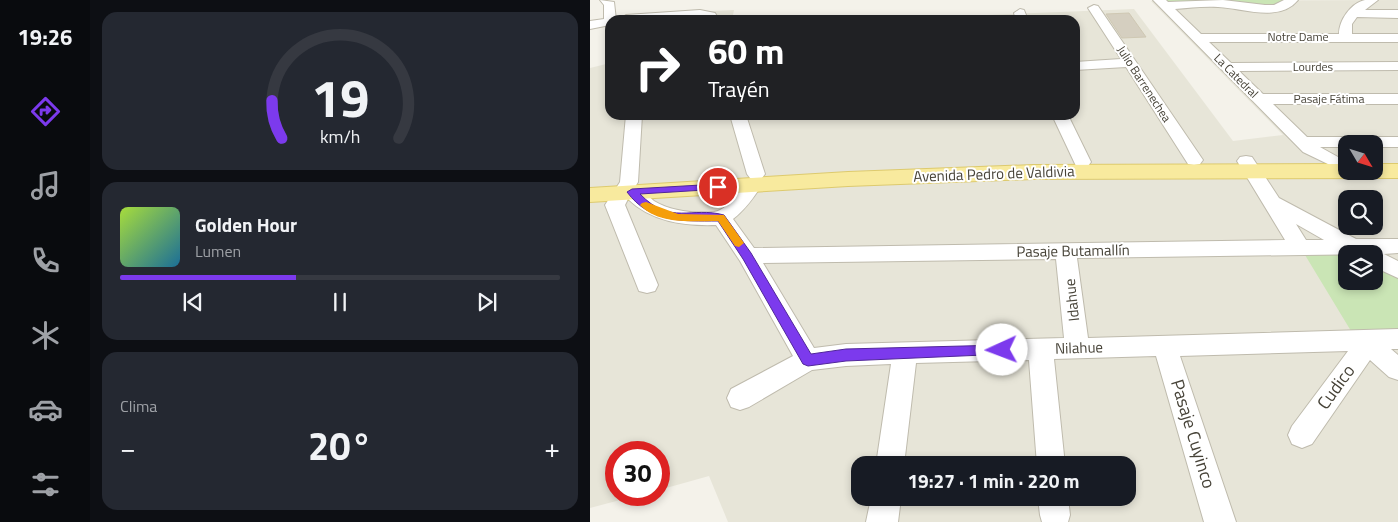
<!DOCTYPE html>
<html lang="es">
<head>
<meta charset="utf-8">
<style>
  :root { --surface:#171b24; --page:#242831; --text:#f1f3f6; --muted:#9ea1a6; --line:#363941; --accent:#7c3aed }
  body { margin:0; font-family:"Titillium Web",sans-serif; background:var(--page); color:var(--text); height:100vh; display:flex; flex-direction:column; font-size:19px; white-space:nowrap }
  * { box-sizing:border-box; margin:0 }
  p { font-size:16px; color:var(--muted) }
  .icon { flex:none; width:28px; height:28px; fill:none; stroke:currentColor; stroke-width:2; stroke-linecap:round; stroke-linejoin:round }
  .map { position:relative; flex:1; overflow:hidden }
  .panel { display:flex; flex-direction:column; gap:12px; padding:12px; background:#0d0f14; width:500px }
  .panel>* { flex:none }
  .hud { position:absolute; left:15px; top:15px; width:475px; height:105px; border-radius:15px; box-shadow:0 2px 8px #0003; background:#202124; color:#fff; overflow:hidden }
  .needle { width:32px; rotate:128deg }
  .fabs { position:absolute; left:748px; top:135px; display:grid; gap:10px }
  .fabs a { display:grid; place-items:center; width:45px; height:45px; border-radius:10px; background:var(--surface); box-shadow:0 2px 8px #0003; font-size:25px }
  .speed { position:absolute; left:15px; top:441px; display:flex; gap:10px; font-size:25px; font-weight:700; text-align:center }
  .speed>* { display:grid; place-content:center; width:65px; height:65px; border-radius:50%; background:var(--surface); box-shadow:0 2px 8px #0003; line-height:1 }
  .speed .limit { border:8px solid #d22; background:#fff; color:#111 }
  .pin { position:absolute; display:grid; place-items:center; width:42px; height:42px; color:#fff; margin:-21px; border:2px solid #fff; border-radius:50%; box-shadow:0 1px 5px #0007 }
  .me { position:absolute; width:55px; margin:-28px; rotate:268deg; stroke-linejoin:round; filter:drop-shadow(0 0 4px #0008) }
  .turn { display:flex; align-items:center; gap:18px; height:105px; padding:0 20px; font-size:22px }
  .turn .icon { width:65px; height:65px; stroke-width:2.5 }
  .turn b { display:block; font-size:35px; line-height:42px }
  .big { font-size:38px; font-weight:700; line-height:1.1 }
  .panel .card { flex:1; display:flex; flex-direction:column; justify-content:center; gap:8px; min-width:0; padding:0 18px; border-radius:15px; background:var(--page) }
  .panel .dial { align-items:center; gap:0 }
  .dial svg { height:130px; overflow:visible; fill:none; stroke:var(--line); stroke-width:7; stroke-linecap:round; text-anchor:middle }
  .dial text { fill:var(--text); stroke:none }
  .song { display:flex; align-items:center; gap:15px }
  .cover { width:60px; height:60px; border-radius:8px; background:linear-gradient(135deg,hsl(80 70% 55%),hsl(200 70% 35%)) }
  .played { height:5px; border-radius:2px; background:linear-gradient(90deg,var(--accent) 40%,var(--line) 40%) }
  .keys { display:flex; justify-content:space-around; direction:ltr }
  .heat { display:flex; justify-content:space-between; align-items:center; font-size:28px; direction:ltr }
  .trip { position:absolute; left:261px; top:456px; width:285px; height:50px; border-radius:15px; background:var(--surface); box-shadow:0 2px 8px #0003; font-weight:700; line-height:50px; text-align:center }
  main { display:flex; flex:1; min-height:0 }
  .menu { display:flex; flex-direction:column; width:90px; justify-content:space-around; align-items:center; background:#090b0e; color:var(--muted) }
  .menu .icon { width:35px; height:35px }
  .menu .on { color:var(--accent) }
  .menu b { font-size:22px; color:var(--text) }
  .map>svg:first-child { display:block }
  .residential { fill:#e7e5d8; fill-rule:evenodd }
  .green { fill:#cae5b5 }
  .building { fill:#d5cfc0; stroke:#cfc8b3 }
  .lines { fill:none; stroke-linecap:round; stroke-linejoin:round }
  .minor-casing { stroke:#bfbbad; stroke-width:2 }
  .major-casing { stroke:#ddca6e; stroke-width:2 }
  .minor { fill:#fff; fill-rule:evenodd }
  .major { fill:#f8ea9e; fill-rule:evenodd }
  .route { fill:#7c3aed; stroke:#51269a }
  .slow { fill:#f59e0b }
  .labels { text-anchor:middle; stroke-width:4; stroke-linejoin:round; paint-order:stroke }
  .far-street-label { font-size:12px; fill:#474338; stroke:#fff }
  .street-label { font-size:15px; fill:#474338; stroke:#fff }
  .near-street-label { font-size:18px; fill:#474338; stroke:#fff }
</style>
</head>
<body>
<main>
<nav class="menu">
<b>19:26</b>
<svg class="icon on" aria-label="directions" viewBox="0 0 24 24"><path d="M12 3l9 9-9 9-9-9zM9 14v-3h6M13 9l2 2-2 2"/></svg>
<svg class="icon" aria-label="music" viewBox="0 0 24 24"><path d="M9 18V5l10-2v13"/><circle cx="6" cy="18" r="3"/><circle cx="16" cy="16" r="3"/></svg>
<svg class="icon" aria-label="phone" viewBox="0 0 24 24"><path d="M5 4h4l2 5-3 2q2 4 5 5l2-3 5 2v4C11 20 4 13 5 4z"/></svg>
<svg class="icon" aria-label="climate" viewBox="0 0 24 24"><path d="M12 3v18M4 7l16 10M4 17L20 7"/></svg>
<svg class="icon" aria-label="car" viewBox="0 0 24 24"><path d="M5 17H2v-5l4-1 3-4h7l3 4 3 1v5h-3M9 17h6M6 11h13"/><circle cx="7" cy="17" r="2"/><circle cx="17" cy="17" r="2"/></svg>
<svg class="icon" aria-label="filters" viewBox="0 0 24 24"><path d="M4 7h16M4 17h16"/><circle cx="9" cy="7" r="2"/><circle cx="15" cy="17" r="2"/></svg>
</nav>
<section class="panel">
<div class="card dial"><svg viewBox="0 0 100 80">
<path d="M14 69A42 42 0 1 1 86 69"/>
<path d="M14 69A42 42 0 0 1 8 46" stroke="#7c3aed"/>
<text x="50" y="56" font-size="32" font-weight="700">19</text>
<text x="50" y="72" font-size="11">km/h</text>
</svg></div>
<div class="card">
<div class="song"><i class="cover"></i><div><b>Golden Hour</b><p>Lumen</p></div></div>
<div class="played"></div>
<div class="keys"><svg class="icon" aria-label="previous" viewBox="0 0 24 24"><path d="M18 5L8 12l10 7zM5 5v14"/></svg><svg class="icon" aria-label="pause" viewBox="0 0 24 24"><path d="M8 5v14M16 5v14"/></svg><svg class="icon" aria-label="next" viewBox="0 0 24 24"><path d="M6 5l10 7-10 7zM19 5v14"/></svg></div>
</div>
<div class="card"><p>Clima</p>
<div class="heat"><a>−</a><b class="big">20°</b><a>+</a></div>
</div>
</section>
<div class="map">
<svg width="808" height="522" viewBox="0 0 808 522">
  <rect width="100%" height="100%" fill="#f4f2ea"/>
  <path class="residential" d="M808 0V522H138L119 476 69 490V452H26V495H49L0 508V68L20 63V115H485V20H274L544 9 643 141 693 135 561 1ZM756 144H784V171H756ZM756 199H784V226H756ZM756 254H784V281H756ZM270 465H538V498H270Z
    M144 10 142 20H28V18L55 14Z"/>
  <path class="green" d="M573 0H695L690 3 676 6 580 3Z
    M756 254V281H784V264L808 276V330L761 331 715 255Z"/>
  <path class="building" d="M539 13 556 37 532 38 516 14Z"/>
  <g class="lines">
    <defs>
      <path id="minor" d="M10 0 24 2 26 20H20V25L0 29V21L14 19V5Z
        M563 0H576L578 2 633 0 675 5H684L694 0H708C689 23 653 8 628 7 614 6 599 8 585 9L611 34H749C749 20 761 3 775 0 779 0 784 0 788 0L775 10H808V18L767 17 762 24V34H808V42H619L641 63 808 62V70L649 71 673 94H808V104H683L717 137H808V147H784V144H756V147H730L748 157 751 161 748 165 742 166 713 152Z
        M504 5 508 6 613 160 610 164 604 165 598 164 536 67 485 70V62L531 59 498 8Z
        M430 9 434 10 438 20H426L424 13Z
        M110 10 125 13 129 20C122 20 116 18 110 18 85 16 53 26 30 19L36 15Z
        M36 115H52L48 182 45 187C52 189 58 196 64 201 80 211 105 214 124 212 145 209 148 175 169 181L172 185C164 197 155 210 143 219L164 248 695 240 647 161 650 157 656 156 662 157 689 198 766 239H808V253L794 254 808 261V278L784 267V254L487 258 498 338 808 329V349H801L808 355V380L799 377 780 360 722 444 712 448 702 444 698 435 702 426 758 351 590 356 646 522H614L566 356 464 359 475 465H447L439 360 326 363 314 465H286L301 364 256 366 222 370 159 407 150 410 141 407 137 398 141 389 203 356 150 261 126 225C94 226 62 222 38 199L35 205 68 285 65 291 57 293 49 291 15 205 30 182ZM706 224 734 240H716ZM466 259 474 338 256 344 224 348 173 263Z
        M140 115H156L175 174 172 178 166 180 160 178 157 174Z
        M462 115H478L501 162 498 166 492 167 486 166Z
        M281 498H311L308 522H276Z
        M448 498H478L480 515 478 522H452L450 515Z"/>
      <path id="major" d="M756 164V171H784V164H808V178L443 179 258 186 0 202V188L258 172 443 165Z"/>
    </defs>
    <use href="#minor" class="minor-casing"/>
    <use href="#major" class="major-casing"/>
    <use href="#minor" class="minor"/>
    <use href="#major" class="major"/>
  </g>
  <path class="route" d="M128 184 131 185V189L50 194C81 226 101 206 134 215L161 253 221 354 256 349 412 345 417 347 419 350 417 354 256 361 218 366 213 364 153 259 128 221C92 221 60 223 37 192L42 189Z"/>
  <path class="slow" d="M56 202 88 214 134 215 154 243 149 247 145 246 128 221C104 221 68 225 50 205L52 203Z"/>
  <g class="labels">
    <g class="far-street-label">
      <text x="708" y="41">Notre Dame</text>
      <text x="723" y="71">Lourdes</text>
      <text transform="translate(646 76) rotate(45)" y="4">La Catedral</text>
      <text transform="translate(554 84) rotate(57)" y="4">Julio Barrenechea</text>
      <text x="739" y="103">Pasaje Fátima</text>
    </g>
    <g class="street-label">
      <text transform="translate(404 174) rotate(-2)" y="5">Avenida Pedro de Valdivia</text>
      <text transform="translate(483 251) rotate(-1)" y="5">Pasaje Butamallín</text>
      <text transform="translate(482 300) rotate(-96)" y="5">Idahue</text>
      <text transform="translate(489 348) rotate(-2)" y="5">Nilahue</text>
    </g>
    <g class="near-street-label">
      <text transform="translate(746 387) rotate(-54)" y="6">Cudico</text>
      <text transform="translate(603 434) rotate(73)" y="6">Pasaje Cuyinco</text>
    </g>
  </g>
</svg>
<div class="fabs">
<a><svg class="needle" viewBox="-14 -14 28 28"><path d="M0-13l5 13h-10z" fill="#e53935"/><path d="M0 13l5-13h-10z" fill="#9ea1a6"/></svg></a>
<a><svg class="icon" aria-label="search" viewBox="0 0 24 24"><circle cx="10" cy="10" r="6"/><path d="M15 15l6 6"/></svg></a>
<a><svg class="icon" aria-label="layers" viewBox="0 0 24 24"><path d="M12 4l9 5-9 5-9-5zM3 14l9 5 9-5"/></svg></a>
</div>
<div class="speed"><div class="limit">30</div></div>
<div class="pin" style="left:128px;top:187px;background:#d93025"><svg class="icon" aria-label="arrive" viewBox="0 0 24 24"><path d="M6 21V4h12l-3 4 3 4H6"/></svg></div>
<svg class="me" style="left:412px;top:350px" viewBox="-20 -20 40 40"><circle r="19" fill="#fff"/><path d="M0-13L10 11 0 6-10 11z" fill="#7c3aed"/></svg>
<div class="trip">19:27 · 1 min · 220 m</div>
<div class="hud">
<div class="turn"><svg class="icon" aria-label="right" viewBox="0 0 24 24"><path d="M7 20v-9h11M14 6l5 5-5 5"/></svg><div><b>60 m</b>Trayén</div></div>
</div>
</div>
</main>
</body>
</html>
